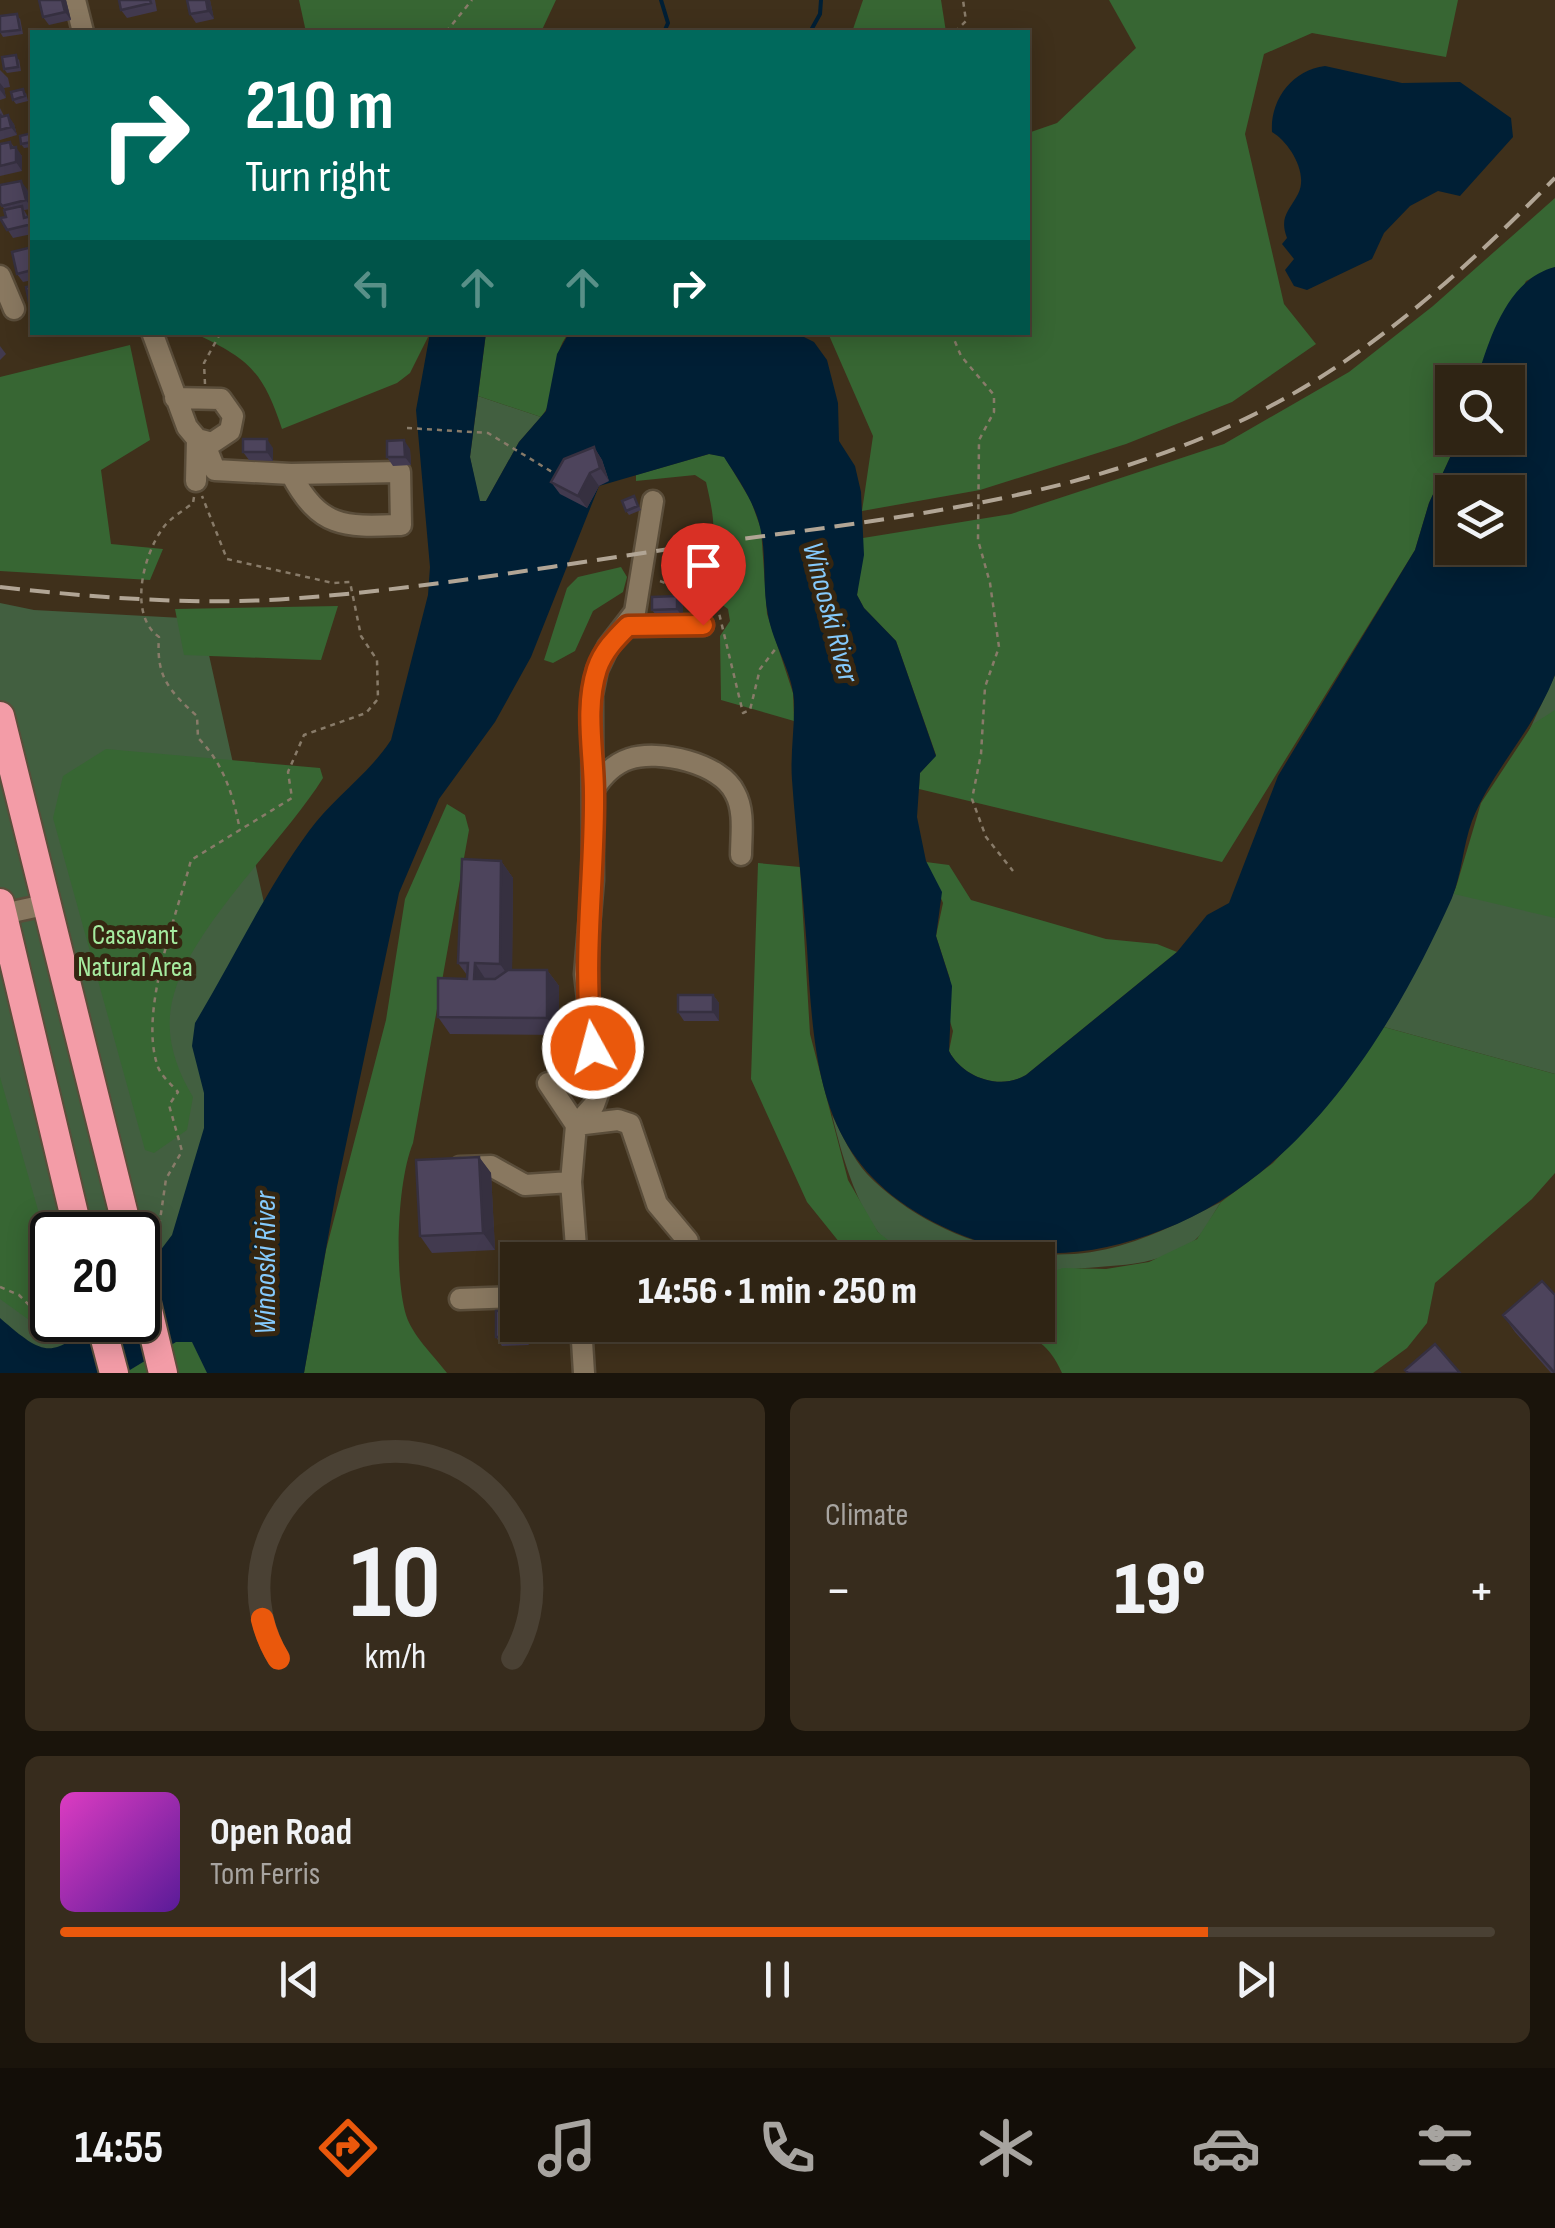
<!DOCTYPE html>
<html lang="en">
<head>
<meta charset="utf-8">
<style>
  :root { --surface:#2f2414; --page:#372c1d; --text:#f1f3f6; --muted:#a7a4a0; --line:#4a4134; --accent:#ea580c }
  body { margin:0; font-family:"Sofia Sans Condensed",sans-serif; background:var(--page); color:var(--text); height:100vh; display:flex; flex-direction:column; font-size:38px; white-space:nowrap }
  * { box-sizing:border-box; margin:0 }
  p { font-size:32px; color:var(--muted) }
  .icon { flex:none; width:55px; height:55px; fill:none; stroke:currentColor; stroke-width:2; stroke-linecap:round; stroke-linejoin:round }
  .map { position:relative; height:1373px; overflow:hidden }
  .drawer { display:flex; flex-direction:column; gap:25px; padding:25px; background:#1a140b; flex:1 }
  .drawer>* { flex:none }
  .guide { position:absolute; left:30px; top:30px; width:1000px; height:305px; border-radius:0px; box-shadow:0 5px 25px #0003,0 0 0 2px var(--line); background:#00695c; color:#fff; overflow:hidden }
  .tools { position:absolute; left:1435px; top:365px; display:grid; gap:20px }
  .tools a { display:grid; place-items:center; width:90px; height:90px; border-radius:0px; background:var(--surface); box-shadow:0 5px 25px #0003,0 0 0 2px var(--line); font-size:50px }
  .speed { position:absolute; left:30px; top:1212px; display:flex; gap:20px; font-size:50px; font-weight:700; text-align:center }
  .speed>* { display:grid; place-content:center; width:130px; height:130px; border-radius:50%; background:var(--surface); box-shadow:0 5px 25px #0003,0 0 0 2px var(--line); line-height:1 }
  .speed .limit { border:5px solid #111; border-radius:15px; background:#fff; color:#111 }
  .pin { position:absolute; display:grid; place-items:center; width:85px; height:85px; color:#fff; margin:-102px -42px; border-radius:50% 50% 50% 0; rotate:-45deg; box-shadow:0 0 10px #0007 }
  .pin .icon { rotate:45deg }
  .me { position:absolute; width:110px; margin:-55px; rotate:353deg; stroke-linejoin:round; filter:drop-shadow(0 0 8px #0008) }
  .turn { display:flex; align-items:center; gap:35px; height:210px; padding:0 50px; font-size:45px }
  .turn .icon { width:130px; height:130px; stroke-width:2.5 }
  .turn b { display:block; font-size:70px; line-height:85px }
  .lanes { display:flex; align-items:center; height:95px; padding:0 50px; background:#0003; justify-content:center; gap:50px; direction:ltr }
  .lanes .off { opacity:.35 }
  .big { font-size:75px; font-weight:800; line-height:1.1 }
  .drawer .card { flex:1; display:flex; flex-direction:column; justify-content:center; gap:15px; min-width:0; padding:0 35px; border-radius:15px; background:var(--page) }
  .drawer .dial { align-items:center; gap:0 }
  .dial svg { height:260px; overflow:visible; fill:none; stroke:var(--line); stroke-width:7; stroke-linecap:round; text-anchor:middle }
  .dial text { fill:var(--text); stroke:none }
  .song { display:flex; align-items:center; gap:30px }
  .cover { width:120px; height:120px; border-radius:15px; background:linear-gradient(135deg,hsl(310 70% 55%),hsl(270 70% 35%)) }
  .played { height:10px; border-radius:5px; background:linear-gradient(90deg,var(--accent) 80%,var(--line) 80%) }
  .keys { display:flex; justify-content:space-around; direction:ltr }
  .heat { display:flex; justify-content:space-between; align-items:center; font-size:55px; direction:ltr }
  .drawer .tiles { flex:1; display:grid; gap:25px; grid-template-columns:1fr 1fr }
  .card:last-child { grid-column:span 2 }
  .trip { position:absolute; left:500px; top:1242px; width:555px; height:100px; border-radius:0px; background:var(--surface); box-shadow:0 5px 25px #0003,0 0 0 2px var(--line); font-weight:800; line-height:100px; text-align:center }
  .menu { display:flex; height:160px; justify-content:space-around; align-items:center; background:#130e08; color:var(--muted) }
  .menu .icon { width:70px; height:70px }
  .menu .selected { color:var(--accent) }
  .menu b { font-size:45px; color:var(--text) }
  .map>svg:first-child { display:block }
  .green { fill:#425f40; fill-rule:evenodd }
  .forest { fill:#376633 }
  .water { fill:#001f35; fill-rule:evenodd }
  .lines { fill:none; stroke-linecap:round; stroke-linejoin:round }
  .stream { stroke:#001f35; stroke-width:4 }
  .minor-casing { stroke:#5a4d3a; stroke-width:25 }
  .highway-casing { stroke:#5a4d3a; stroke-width:32 }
  .path { stroke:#887b69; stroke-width:2.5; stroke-dasharray:5 5; stroke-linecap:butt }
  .minor { stroke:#897860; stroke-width:20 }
  .highway { stroke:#f39ca7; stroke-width:28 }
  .rail { stroke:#b1a595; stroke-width:4; stroke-dasharray:20 10; stroke-linecap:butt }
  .wall { fill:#423a4f }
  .shaded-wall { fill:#363040 }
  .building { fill:#4d445c; stroke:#363040; stroke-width:2.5 }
  .route-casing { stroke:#983908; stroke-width:25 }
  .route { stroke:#ea580c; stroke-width:18 }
  .labels { text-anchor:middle; stroke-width:10; stroke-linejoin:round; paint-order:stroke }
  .park-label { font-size:28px; fill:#a5eb9f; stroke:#352611 }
  .water-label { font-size:30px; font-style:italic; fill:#85cafc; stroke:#352611 }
</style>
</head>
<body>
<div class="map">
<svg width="1555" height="1373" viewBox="0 0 1555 1373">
  <rect width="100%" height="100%" fill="#3f301b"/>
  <path class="green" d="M478 396 541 417 519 442 486 501H479L470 457Z
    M0 603 34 610 201 619 274 948 251 1373H0ZM52 1235H138V1320H52Z
    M1555 675V1074L1384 1027 1438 926Z
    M832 1115C842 1135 852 1157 867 1174 930 1239 1035 1272 1122 1245 1157 1235 1189 1218 1221 1202 1213 1213 1205 1232 1195 1240 1147 1276 1089 1260 1038 1276V1260C1015 1260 927 1265 913 1260 864 1242 843 1159 832 1115Z"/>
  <path class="forest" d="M299 0H556L541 32H306Z
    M863 0H941L946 32H852Z
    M1109 0H1458L1446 57 1312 33 1264 54 1245 134 1284 304 1316 344 1232 402 1126 444 980 490 862 511 873 436 828 333 1028 332V133L1057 123 1136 48Z
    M1555 198V267L1526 281 1476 382H1452V438H1459L1429 503 1415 550 1222 862 919 789 920 773 936 755 896 641 864 608 857 595 863 538 1011 514 1224 444 1349 372 1433 306Z
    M194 333H430L410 373 397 383 282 429C263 371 249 359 194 333Z
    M486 333H569C548 356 562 393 541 417L478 396Z
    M130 345 150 440 101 470 111 544 163 549 150 580 0 571V377Z
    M709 454 724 456 751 501 761 529 767 614 793 693 794 721 721 700 720 636 730 621 728 609 695 585V573C721 544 714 517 706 482L695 475 636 481V475Z
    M621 567 627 577 623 592 593 611 575 651 553 663 544 660 567 588 578 577Z
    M338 606 321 660 184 655 175 609Z
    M1555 710V918L1454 894 1481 803 1533 724Z
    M106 749 320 768 323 778C283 842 193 925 174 994 163 1031 174 1065 193 1097L187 1130 154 1153 145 1150 53 818 63 776Z
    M447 804 465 815 469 830 413 1143C397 1182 394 1274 406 1315 412 1335 434 1356 447 1373H304L326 1250 386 1020 405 899Z
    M926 862 949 865 971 900 1106 939 1157 944 1177 952 1026 1075C1000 1091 962 1077 949 1051L953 1031 947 1012 950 979 936 936 943 903Z
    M758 863 800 867 810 1034 848 1180 878 1232 913 1260H855L848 1253 807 1202 751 1079Z
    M1384 1027 1555 1074V1173L1532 1199 1435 1283 1427 1323 1407 1348 1373 1373H1062C1036 1314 999 1344 954 1325H1038V1276L1063 1268 1106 1269 1149 1262 1197 1239 1221 1202 1273 1163 1318 1114Z
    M0 1077 52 1259V1320H64L60 1330H43L0 1299Z
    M176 1342H192L207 1373H125Z"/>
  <path class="water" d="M1325 66 1402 83 1460 82 1511 118 1513 137 1460 196 1438 191 1410 206 1384 233 1372 259 1307 290 1294 286 1285 270 1294 259 1282 244 1287 238C1279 217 1289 211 1298 194 1309 173 1289 142 1272 132 1270 100 1292 70 1325 66Z
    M1555 267V675C1534 730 1492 770 1472 821 1463 845 1462 873 1452 898 1393 1030 1303 1176 1162 1230 1096 1256 1031 1263 964 1236 822 1178 815 1083 807 948 803 891 796 836 792 780 790 753 795 727 794 700 792 671 773 644 768 615 762 587 767 555 760 527 754 501 738 479 724 457L709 454 599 486 531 657 495 722 439 799 399 893 337 1187 304 1373H207L192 1342H176L125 1373H0V1318C45 1357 51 1359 97 1320H138V1280L172 1235 204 1128V1093L192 1046 195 1023C233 960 265 891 309 831 333 798 369 774 391 740L428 595 430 567 416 410 430 333H486L470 457 480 501H486L519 442 546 411 557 354 569 333 794 332 814 342 827 360 838 403 839 441 855 466 861 492 864 555 857 595 864 608 896 641 936 756 920 773 917 817 926 861 942 892 936 936 952 986 949 1051C962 1077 1000 1091 1026 1075L1177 952 1207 915 1229 903 1278 776 1415 550 1429 503 1459 438H1508V382H1476C1489 340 1507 279 1555 267ZM1452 492H1508V548H1452Z"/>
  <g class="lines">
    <path class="stream" d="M661 0 668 23 664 32
      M810 32 820 14 821 0"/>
    <defs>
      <path id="minor" d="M75 0 83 32
        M0 276 14 309
        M152 332 187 427 197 439 212 443 230 431 233 416 221 399 175 398
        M204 442 215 470 291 474 400 472 401 525C345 527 320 529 291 474
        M196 481 197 439
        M628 626 703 625
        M594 789C603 775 614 764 629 759 658 749 721 763 735 793 745 811 741 835 741 855
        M3 914 49 904
        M548 1083 576 1125
        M576 1125 594 1105 599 1091 585 974 593 880 592 695 597 670 608 647 635 612 653 501
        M576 1125 618 1120 630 1124 657 1204 688 1241
        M576 1125 571 1182 577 1260
        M460 1167 491 1166 525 1185 571 1182
        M460 1299 518 1297
        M581 1325 584 1373"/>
      <path id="highway" d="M0 716 129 1235
        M0 903 79 1235
        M138 1268 163 1373
        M100 1320 114 1373"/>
    </defs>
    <use href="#minor" class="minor-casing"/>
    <use href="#highway" class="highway-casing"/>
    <path class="path" d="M446 32 472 0
      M955 32 966 21 963 0
      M951 332 961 356 994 395V412L979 440 978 540 990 583 999 647 985 687 981 754 972 799 986 837 1013 871
      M205 384 204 363 221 332
      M407 428 488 433 557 475
      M194 497 193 503C183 511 170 518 163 528 143 555 128 615 159 637 156 676 168 690 197 716L198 738C224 764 233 795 240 830
      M660 581 703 598 719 613 743 713 750 710 760 669 777 647
      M149 1242 159 1227 166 1179 182 1151 169 1105 178 1092C171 1084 162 1077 158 1067 138 1012 177 915 191 860L292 798 288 772 304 735 366 713 378 699 377 660 361 636 350 582 333 583 227 559 202 496
      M0 1287 19 1295 49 1325 78 1322"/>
    <use href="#minor" class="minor"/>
    <use href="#highway" class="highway"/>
    <path class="rail" d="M0 587C100 598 199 606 300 598 432 588 565 564 697 545 887 519 1080 501 1255 414 1370 357 1465 270 1555 178"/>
  </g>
  <path class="wall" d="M39 0H66L71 20 49 25 43 17Z
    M119 0H155L157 11 127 18 121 10Z
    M210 0 214 19 196 23 190 14Z
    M20 18 23 34 3 37 0 32Z
    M19 59 21 71 7 73 4 69Z
    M0 70 8 78 10 87 4 88 6 98 0 100Z
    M26 93 28 101 16 104 13 100Z
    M0 108 4 116 14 124 17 135 0 140Z
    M32 133V147L24 148 21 144Z
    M10 142 22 156V171L0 176V144Z
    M27 189 32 209 24 210 28 217 31 216 32 218V234L13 238 0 218 6 217 5 210 0 203Z
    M32 247V280L23 282 17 274Z
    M0 346 6 354 0 360Z
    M594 447 602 460 609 481 599 486 587 508 560 494 551 482Z
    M273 448V461L249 460 243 452Z
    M410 449 411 465 393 466 387 457Z
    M634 496 641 510 629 515 626 511Z
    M683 605V618H658L652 610Z
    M501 861 513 878 512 970H547L559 986V1035L450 1034 438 1017 467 979V975L458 963Z
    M713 995 719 1003V1021H684L678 1012Z
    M479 1157 491 1173 495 1250 432 1253 420 1236Z
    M518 1310 529 1345 502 1346 496 1337Z
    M1503 1315 1555 1373H1551L1515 1332Z"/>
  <path class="shaded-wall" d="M62 0H66L71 20 65 12Z
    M206 0H210L214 19 208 11Z
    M0 83 4 88 6 98 0 90Z
    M8 115 14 124 17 135 11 127Z
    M10 142 16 151V147L22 156V171L16 162Z
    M21 181 27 189 32 209 26 200Z
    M267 439 273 448V461L267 452Z
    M404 440 410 449 411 465 405 457Z
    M594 447 602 460 609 481 600 468Z
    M590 473 599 486 587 508 578 496Z
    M677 596 683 605V618L677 609Z
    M501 861 513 878 512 981 500 964Z
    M475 963 486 980 474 979Z
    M547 970 559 986V1035L547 1018Z
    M713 995 719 1003V1021L713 1012Z
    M479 1157 491 1173 495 1250 483 1233Z
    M523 1325H529V1345L523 1337Z"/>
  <path class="building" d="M39 0H62L65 12 43 17Z
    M119 0H150L151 3 121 10Z
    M187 0H206L208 11 190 14Z
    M17 14 20 30 0 32V16Z
    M16 55 18 67 4 69 2 57Z
    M23 89 25 96 13 100 11 92Z
    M0 114 1 117 8 115 11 127 0 130Z
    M32 133V142L21 144 20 136Z
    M10 142 11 148 16 147V162L0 166V144Z
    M21 181 26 200 2 206 0 203V185Z
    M22 206 24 218 31 216 32 224 7 230 0 218 6 217 4 210Z
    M32 247V270L17 274 12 252Z
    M32 286V307H30L26 287Z
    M243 439H267V452H243Z
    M404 440 405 457H387V441Z
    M594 447 600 468 590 473 578 496 551 482 564 459Z
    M634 496 638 506 626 511 622 501Z
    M677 596V609L652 610V597Z
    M462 859 501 861 500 964 475 963 474 979H495L508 970H547V1018L438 1017V978L467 979 468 963H458Z
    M678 995H713V1012H678Z
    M479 1157 483 1233 420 1236 416 1160Z
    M1542 1281 1555 1295V1373L1503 1315Z
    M518 1310V1325H523V1337H496V1311Z
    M1435 1344 1460 1373H1408L1405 1370Z"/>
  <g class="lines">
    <defs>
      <path id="route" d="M593 1048C581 963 595 879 594 793 594 753 584 709 597 669 603 651 615 639 628 626L703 625"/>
    </defs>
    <use href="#route" class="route-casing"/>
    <use href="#route" class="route"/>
  </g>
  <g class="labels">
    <g class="park-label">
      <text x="135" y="944">Casavant<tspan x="135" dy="32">Natural Area</tspan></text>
    </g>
    <g class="water-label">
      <text transform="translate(831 612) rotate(75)" y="10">Winooski River</text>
      <text transform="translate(265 1263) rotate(-90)" y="10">Winooski River</text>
    </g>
  </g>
</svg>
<div class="tools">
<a><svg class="icon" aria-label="search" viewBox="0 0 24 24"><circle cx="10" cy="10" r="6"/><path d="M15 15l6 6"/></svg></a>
<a><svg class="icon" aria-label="layers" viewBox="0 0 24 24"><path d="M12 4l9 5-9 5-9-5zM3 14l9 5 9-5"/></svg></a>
</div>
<div class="speed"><div class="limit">20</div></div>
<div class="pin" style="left:703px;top:625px;background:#d93025"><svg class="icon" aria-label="arrive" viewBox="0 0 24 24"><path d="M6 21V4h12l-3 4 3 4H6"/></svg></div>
<svg class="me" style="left:593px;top:1048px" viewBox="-20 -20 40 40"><circle r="17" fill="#ea580c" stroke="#fff" stroke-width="3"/><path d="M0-11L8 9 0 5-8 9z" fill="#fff"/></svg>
<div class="trip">14:56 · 1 min · 250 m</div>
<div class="guide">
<div class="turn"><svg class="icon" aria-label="right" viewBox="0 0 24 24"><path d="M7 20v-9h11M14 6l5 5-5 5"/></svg><div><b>210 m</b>Turn right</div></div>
<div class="lanes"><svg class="icon off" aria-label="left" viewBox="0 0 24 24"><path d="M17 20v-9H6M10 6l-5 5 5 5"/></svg><svg class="icon off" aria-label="ahead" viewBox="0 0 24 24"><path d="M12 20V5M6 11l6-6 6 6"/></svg><svg class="icon off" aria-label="ahead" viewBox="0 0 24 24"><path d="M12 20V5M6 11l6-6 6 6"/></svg><svg class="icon" aria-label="right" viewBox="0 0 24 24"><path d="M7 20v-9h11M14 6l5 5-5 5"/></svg></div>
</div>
</div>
<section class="drawer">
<div class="tiles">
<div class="card dial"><svg viewBox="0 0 100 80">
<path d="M14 69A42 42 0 1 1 86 69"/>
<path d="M14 69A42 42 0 0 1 9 57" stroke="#ea580c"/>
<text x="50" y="56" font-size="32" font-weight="700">10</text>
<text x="50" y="72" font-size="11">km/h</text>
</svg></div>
<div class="card"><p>Climate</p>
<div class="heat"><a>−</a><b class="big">19°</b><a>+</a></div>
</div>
<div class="card">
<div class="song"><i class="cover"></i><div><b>Open Road</b><p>Tom Ferris</p></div></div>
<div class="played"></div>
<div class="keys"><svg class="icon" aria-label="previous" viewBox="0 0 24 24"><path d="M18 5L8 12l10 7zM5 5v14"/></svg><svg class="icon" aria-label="pause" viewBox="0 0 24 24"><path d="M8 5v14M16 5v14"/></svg><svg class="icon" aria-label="next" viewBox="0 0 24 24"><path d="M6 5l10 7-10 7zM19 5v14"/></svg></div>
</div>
</div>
</section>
<nav class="menu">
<b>14:55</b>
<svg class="icon selected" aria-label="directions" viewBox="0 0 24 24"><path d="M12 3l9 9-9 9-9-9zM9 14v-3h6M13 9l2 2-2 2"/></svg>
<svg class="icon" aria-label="music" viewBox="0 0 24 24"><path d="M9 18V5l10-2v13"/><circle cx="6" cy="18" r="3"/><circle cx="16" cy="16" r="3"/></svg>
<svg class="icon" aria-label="phone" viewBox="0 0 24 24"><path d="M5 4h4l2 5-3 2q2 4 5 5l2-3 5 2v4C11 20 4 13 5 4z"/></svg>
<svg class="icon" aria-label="climate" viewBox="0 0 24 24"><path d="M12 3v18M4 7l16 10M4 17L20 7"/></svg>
<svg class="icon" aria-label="car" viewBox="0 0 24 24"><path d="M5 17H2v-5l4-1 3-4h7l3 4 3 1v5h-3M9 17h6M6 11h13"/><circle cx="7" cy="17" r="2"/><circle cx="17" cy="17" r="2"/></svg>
<svg class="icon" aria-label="filters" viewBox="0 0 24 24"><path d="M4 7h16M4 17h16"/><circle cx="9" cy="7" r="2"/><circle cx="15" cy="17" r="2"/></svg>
</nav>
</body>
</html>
